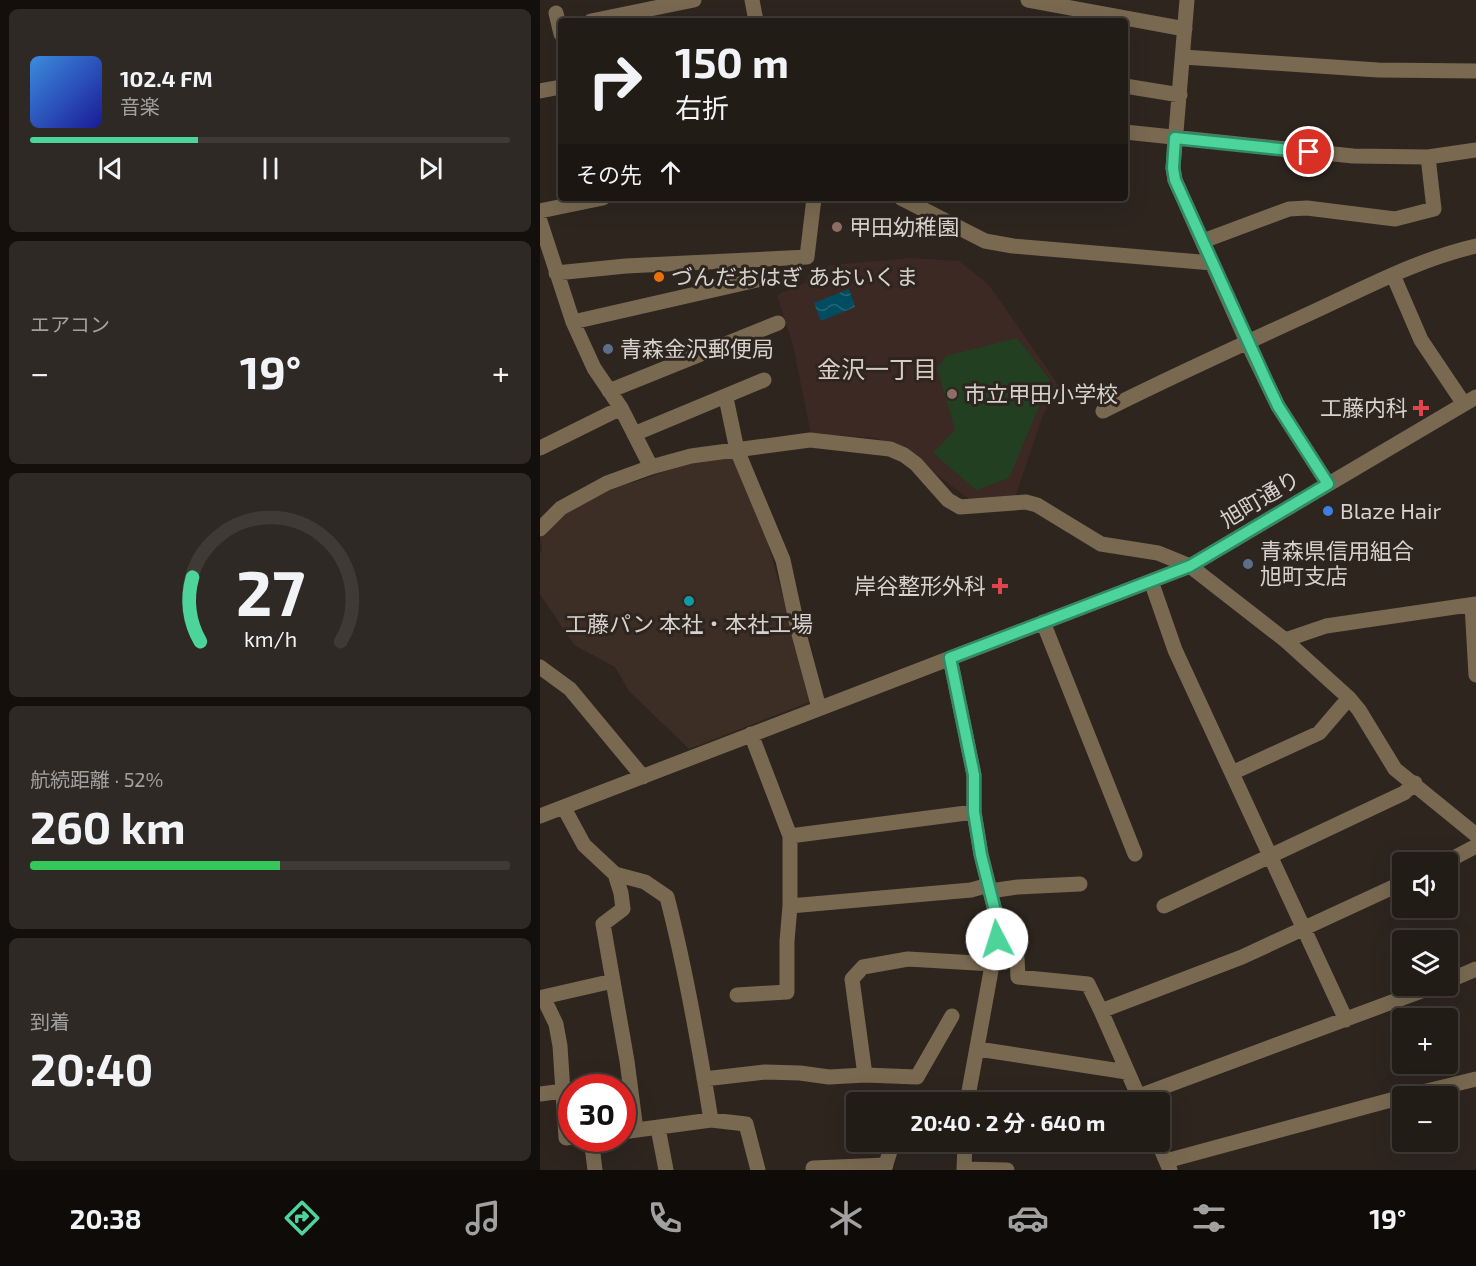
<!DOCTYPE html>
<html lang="ja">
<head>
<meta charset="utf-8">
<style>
  :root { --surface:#221c17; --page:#2e2924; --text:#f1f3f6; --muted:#a2a1a1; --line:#3f3a36; --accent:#4cd49b }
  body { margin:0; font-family:"Exo 2","Noto Sans JP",sans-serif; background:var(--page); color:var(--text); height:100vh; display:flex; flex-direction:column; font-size:22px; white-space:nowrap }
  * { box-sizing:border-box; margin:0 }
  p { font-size:20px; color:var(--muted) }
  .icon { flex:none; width:33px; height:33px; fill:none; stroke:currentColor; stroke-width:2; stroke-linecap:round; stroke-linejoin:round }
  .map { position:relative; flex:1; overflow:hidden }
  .sheet { display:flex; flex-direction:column; gap:9px; padding:9px; background:#130f0d; width:540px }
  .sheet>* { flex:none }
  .top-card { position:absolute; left:18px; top:18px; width:570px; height:183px; border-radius:6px; box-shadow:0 6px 24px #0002,0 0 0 2px var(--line); background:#221c17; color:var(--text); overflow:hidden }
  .controls { position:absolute; left:852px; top:852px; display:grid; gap:12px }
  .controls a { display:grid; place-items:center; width:66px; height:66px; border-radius:6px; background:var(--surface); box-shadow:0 6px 24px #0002,0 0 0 2px var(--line); font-size:30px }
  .speed { position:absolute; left:18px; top:1074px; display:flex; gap:12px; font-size:30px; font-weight:700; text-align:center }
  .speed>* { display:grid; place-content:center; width:78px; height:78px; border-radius:50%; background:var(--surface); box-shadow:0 6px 24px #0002,0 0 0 2px var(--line); line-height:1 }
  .speed .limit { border:9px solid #d22; background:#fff; color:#111 }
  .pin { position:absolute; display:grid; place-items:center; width:51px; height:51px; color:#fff; margin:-26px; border:3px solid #fff; border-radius:50%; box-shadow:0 2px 6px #0007 }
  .me { position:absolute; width:66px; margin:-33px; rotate:355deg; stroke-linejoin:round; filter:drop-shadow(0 0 4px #0008) }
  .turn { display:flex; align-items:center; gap:21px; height:126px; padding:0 18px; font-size:27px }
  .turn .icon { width:78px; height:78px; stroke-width:2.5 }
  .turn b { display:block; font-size:42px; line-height:51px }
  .then { display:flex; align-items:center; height:57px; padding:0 18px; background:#0003; gap:12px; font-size:22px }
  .big { font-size:45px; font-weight:700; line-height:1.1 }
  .sheet .card { flex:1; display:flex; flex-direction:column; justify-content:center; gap:9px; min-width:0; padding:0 21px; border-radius:9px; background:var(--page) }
  .sheet .dial { align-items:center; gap:0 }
  .dial svg { height:156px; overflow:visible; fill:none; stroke:var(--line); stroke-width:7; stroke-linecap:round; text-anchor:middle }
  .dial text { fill:var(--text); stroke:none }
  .song { display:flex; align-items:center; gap:18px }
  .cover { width:72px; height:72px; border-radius:9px; background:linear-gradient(135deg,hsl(210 70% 55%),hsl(240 70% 35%)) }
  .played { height:6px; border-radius:3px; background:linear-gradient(90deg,var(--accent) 35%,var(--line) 35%) }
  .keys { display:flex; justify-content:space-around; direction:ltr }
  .heat { display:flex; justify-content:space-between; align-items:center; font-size:33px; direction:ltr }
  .charge { height:9px; border-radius:4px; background:linear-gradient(90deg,#34c759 52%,var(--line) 0) }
  .trip { position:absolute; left:306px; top:1092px; width:324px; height:60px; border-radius:6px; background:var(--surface); box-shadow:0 6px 24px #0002,0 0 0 2px var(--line); font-weight:700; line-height:60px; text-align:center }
  .menu { display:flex; height:96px; justify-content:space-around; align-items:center; background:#0e0b09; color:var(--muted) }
  .menu .icon { width:42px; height:42px }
  .menu .on { color:var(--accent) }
  .menu b { font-size:27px; color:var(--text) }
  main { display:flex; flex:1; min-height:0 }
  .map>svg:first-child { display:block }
  .commercial { fill:#3c2924 }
  .built { fill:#3c2d25 }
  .grass { fill:#223f22 }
  .water { fill:url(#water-waves) }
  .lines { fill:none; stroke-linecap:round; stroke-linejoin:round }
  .minor { stroke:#796951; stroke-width:15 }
  .route-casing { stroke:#318a65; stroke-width:15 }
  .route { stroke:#4cd49b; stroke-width:10 }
  .education-dot { fill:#8d6e63; stroke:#2e251f; stroke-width:2 }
  .food-dot { fill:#e8710a; stroke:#2e251f; stroke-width:2 }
  .service-dot { fill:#5c6f8a; stroke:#2e251f; stroke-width:2 }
  .health-dot { fill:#e0444e; stroke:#2e251f; stroke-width:2 }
  .shop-dot { fill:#3f7fe0; stroke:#2e251f; stroke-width:2 }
  .culture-dot { fill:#0f9aa8; stroke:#2e251f; stroke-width:2 }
  .labels { text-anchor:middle; stroke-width:6; stroke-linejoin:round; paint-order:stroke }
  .poi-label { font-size:22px; fill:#d7d1cd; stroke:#2e251f; text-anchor:start }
  .street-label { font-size:22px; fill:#d7d1cd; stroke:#2e251f }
  .neighbourhood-label { font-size:24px; fill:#d7cbc4; stroke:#2e251f }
</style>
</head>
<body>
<main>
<section class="sheet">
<div class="card">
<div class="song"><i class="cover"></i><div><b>102.4 FM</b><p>音楽</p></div></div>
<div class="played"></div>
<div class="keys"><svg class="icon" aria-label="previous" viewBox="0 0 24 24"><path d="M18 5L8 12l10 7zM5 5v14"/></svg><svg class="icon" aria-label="pause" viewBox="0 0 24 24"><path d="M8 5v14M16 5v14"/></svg><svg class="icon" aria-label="next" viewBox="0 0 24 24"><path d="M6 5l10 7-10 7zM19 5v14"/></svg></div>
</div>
<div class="card"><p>エアコン</p>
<div class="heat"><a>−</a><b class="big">19°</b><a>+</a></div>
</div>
<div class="card dial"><svg viewBox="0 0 100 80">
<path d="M14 69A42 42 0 1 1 86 69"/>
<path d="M14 69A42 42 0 0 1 10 36" stroke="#4cd49b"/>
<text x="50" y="56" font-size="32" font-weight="700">27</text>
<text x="50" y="72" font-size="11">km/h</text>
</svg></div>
<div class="card"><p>航続距離 · 52%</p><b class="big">260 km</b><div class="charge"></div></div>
<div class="card"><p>到着</p><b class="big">20:40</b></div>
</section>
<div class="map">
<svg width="936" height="1170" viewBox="0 0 936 1170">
  <defs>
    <pattern id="water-waves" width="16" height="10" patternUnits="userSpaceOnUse" patternTransform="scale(1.5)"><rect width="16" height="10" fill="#004d62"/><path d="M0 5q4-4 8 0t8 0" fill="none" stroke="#246677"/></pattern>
  </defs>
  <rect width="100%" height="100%" fill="#2e251f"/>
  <path class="commercial" d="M370 258 419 261 449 285 519 386 503 415 475 497 429 499 360 447 337 438 271 434 253 345 237 295 265 283 273 267Z"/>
  <path class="built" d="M195 455 222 522 272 701 149 749 89 691 75 667 34 645 0 594V553L2 551 0 538 29 508 71 488 98 481 157 460Z"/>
  <path class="grass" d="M477 338 510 380 469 478 436 490 393 453 415 430 397 368 406 356Z"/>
  <path class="water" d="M309 289 315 307 281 321 274 303Z"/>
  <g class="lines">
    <path class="minor" d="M212 0 216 21
      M488 0 645 29
      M647 0 633 168 635 180 707 342 738 406 788 484
      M16 13 21 34
      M51 21 154 0
      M643 57 838 70 936 71
      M585 86 640 95
      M0 91 21 87
      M585 132 813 156 888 157 936 150
      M361 198 445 241 473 246 672 263
      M0 211 63 198
      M0 221 33 322 54 368 81 408 111 467
      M663 241 749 209 767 208 855 219 894 209 888 157
      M16 273 86 266 267 257 274 198
      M853 275 881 340 924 404
      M33 322 217 280
      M69 391 238 323
      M186 398 197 450 243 560 259 634 279 708
      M563 411C632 376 704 344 775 311 827 287 879 259 936 246
      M94 434 224 380
      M0 448 81 408
      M0 529 21 508 67 483 111 467 151 456 270 440 350 449 364 455 376 464 408 500 420 507 486 502 497 505 561 544 618 553 650 566 745 640 809 698 819 710 855 769 936 835
      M611 581 635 650 806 1020
      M932 605 936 675
      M503 622 595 854
      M745 640 786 626 936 604
      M410 658 434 775V812L441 854 459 927 427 1102
      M0 667 30 689 103 777
      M211 734 250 836V906L431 890 449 885
      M692 773 779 733 809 698
      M24 808 44 845 75 874 105 882 127 897C146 970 159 1045 171 1120L82 1132
      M0 816 650 566 936 397
      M250 836 434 812
      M906 862 936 846
      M75 874 81 893 83 909 63 924 87 1061 96 1130
      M450 891 478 887 540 884
      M624 906 864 793 875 783
      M457 939 471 938 477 958 478 977 548 984 561 1011
      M908 981 936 969
      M197 995 247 992V941L250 906
      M438 1049 587 1072
      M325 1075 377 1077 412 1016
      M164 1079 225 1072 260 1073 289 1077 325 1075 312 979 323 967 368 959 453 964
      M0 1094 23 1091
      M599 1096 895 986
      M866 1096 936 1079
      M601 1102 561 1011 702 957 862 883
      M171 1120 206 1124 218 1170
      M118 1128 126 1170
      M32 1137 26 1138 20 1046 16 1024 3 997 73 981
      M51 1138 55 1170
      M618 1142 630 1170
      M626 1161 862 1097
      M273 1168 346 1165
      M424 1169 467 1170
      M344 1170 353 1142
      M424 1170 425 1142"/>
  </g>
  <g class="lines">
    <defs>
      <path id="route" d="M457 939 459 927 441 855 434 812V775L410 658 650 566 788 484 738 406 728 385 635 180 633 168 635 138 769 152"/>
    </defs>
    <use href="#route" class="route-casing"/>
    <use href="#route" class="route"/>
  </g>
  <g class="education-dot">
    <circle cx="297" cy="227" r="6"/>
    <circle cx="412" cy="394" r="6"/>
  </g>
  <circle class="food-dot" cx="119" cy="277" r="6"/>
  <g class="service-dot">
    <circle cx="68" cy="349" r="6"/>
    <circle cx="708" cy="564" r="6"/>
  </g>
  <g class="health-dot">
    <path d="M878 399h6v6h6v6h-6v6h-6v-6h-6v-6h6z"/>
    <path d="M457 577h6v6h6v6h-6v6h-6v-6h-6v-6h6z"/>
  </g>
  <circle class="shop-dot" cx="788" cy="511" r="6"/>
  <circle class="culture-dot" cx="149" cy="601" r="6"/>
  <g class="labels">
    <g class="poi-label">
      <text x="309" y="235">甲田幼稚園</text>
      <text x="131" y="285">づんだおはぎ あおいくま</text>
      <text x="80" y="357">青森金沢郵便局</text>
      <text x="424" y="402">市立甲田小学校</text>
      <text x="868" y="416" text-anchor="end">工藤内科</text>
      <text x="800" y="519">Blaze Hair</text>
      <text x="720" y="559">青森県信用組合<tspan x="720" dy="25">旭町支店</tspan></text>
      <text x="446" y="594" text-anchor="end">岸谷整形外科</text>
      <text x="149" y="632" text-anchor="middle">工藤パン 本社・本社工場</text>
    </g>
    <g class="street-label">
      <text transform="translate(720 499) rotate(-31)" y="8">旭町通り</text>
    </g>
    <g class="neighbourhood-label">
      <text x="337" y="378">金沢一丁目</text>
    </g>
  </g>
</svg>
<div class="controls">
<a><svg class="icon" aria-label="sound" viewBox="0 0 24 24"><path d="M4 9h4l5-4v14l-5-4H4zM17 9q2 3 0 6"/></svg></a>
<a><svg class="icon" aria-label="layers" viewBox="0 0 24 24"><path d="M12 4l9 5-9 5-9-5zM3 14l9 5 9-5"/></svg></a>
<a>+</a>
<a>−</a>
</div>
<div class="speed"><div class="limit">30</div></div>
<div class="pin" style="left:769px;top:152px;background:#d93025"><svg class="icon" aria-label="arrive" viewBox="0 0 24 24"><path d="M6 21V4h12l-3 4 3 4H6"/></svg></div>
<svg class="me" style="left:457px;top:939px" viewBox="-20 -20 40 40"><circle r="19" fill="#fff"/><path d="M0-13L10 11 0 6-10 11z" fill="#4cd49b"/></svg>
<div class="trip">20:40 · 2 分 · 640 m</div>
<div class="top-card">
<div class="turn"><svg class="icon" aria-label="right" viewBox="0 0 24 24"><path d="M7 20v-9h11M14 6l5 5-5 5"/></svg><div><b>150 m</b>右折</div></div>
<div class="then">その先<svg class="icon" aria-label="ahead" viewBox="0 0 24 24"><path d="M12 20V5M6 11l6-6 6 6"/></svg></div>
</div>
</div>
</main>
<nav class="menu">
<b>20:38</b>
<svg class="icon on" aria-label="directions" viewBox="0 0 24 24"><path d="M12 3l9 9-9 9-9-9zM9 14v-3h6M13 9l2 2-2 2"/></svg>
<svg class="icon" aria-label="music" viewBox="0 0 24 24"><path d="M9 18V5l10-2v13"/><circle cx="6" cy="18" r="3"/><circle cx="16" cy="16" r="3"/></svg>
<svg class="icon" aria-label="phone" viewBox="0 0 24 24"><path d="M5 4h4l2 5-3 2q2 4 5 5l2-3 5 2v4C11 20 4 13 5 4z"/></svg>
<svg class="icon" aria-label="climate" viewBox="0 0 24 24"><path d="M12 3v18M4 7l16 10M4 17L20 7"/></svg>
<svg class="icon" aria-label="car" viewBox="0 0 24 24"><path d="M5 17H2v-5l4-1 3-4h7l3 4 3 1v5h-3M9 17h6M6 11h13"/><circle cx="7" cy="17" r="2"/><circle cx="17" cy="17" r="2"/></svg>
<svg class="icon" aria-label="filters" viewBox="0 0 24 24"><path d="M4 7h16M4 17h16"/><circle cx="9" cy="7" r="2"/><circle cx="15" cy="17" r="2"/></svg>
<b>19°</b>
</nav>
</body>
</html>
